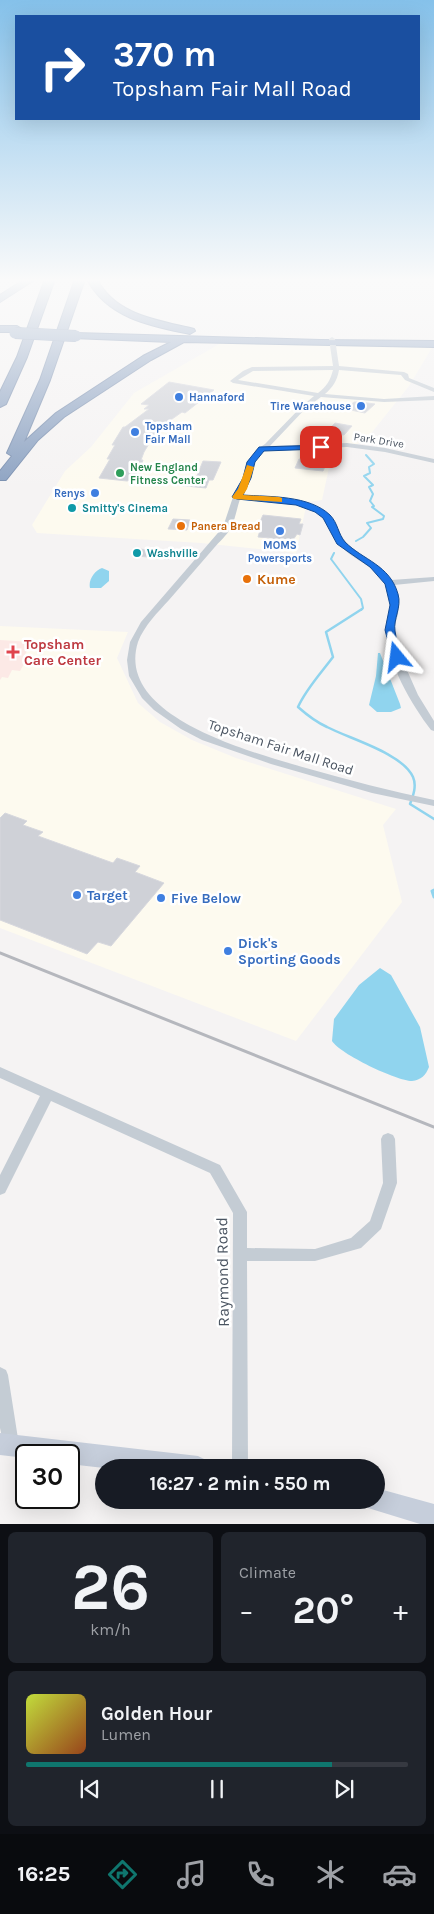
<!DOCTYPE html>
<html lang="en">
<head>
<meta charset="utf-8">
<style>
  :root { --surface:#171b24; --page:#20242c; --text:#f1f3f6; --muted:#9ea1a6; --line:#363941; --accent:#0f766e }
  body { margin:0; font-family:Karla,sans-serif; background:var(--page); color:var(--text); height:100vh; display:flex; flex-direction:column; font-size:19px; white-space:nowrap }
  * { box-sizing:border-box; margin:0 }
  p { font-size:16px; color:var(--muted) }
  .icon { flex:none; width:28px; height:28px; fill:none; stroke:currentColor; stroke-width:2; stroke-linecap:round; stroke-linejoin:round }
  .map { position:relative; height:1524px; overflow:hidden }
  .drawer { display:flex; flex-direction:column; gap:8px; padding:8px; background:#0d0f14; flex:1 }
  .drawer>* { flex:none }
  .hud { position:absolute; left:15px; top:15px; width:405px; height:105px; border-radius:0px; box-shadow:0 5px 20px #0002; background:#1a4fa0; color:#fff; overflow:hidden }
  .speed { position:absolute; left:15px; top:1444px; display:flex; gap:10px; font-size:25px; font-weight:700; text-align:center }
  .speed>* { display:grid; place-content:center; width:65px; height:65px; border-radius:50%; background:var(--surface); box-shadow:0 5px 20px #0002; line-height:1 }
  .speed .limit { border:2px solid #111; border-radius:8px; background:#fff; color:#111 }
  .pin { position:absolute; display:grid; place-items:center; width:42px; height:42px; color:#fff; margin:-21px; border-radius:10px; box-shadow:0 2px 8px #0006 }
  .me { position:absolute; width:55px; margin:-28px; rotate:344deg; stroke-linejoin:round; filter:drop-shadow(0 0 4px #0008) }
  .turn { display:flex; align-items:center; gap:18px; height:105px; padding:0 15px; font-size:22px }
  .turn .icon { width:65px; height:65px; stroke-width:2.5 }
  .turn b { display:block; font-size:35px; line-height:42px }
  .big { font-size:38px; font-weight:700; line-height:1.1 }
  .drawer .tile { flex:1; display:flex; flex-direction:column; justify-content:center; gap:8px; min-width:0; padding:0 18px; border-radius:8px; background:var(--page) }
  .drawer .dial { align-items:center; gap:0 }
  .dial b { font-size:65px; line-height:1 }
  .song { display:flex; align-items:center; gap:15px }
  .cover { width:60px; height:60px; border-radius:8px; background:linear-gradient(135deg,hsl(70 70% 55%),hsl(20 70% 35%)) }
  .played { height:5px; border-radius:2px; background:linear-gradient(90deg,var(--accent) 80%,var(--line) 80%) }
  .keys { display:flex; justify-content:space-around; direction:ltr }
  .heat { display:flex; justify-content:space-between; align-items:center; font-size:28px; direction:ltr }
  .drawer .tiles { flex:1; display:grid; gap:8px; grid-template-columns:1fr 1fr }
  .tile:last-child { grid-column:span 2 }
  .trip { position:absolute; left:95px; top:1459px; width:290px; height:50px; border-radius:25px; background:var(--surface); box-shadow:0 5px 20px #0002; font-weight:700; line-height:50px; text-align:center }
  .menu { display:flex; height:80px; justify-content:space-around; align-items:center; background:#090b0e; color:var(--muted) }
  .menu .icon { width:35px; height:35px }
  .menu .active { color:var(--accent) }
  .menu b { font-size:22px; color:var(--text) }
  .map>svg:first-child { display:block }
  .commercial { fill:#fdfaef }
  .medical { fill:#fce9e6 }
  .water { fill:#90d4ee }
  .lines { fill:none; stroke-linecap:round; stroke-linejoin:round }
  .stream-far2 { stroke:#90d4ee; stroke-width:2 }
  .stream-far1 { stroke:#90d4ee; stroke-width:2.5 }
  .stream { stroke:#90d4ee; stroke-width:3 }
  .building { fill:#cfd1d7; stroke:#d7d8de }
  .highway-casing { stroke:#768cad; stroke-width:2 }
  .street { fill:#c4ccd4; fill-rule:evenodd }
  .secondary { fill:#c6cedb; fill-rule:evenodd }
  .highway { fill:#8ba1c1; fill-rule:evenodd }
  .rail { stroke:#b5b7bd; stroke-width:3 }
  .highway-bridge-casing { stroke:#768cad; stroke-width:12; stroke-linecap:butt }
  .highway-bridge { stroke:#8ba1c1; stroke-width:11 }
  .route { fill:#1a73e8; stroke:#114b97 }
  .slow { fill:#f59e0b }
  .shop-dot { fill:#3f7fe0; stroke:#fff; stroke-width:2 }
  .leisure-dot { fill:#2e9e5b; stroke:#fff; stroke-width:2 }
  .culture-dot { fill:#0f9aa8; stroke:#fff; stroke-width:2 }
  .food-dot { fill:#e8710a; stroke:#fff; stroke-width:2 }
  .health-dot { fill:#e0444e; stroke:#fff; stroke-width:2 }
  .labels { text-anchor:middle; stroke-width:5; stroke-linejoin:round; paint-order:stroke }
  .far-shop-label { font-size:11px; font-weight:bold; fill:#366cbe; stroke:#fff; text-anchor:start }
  .far-street-label { font-size:11px; fill:#4a5461; stroke:#fff }
  .far-leisure-label { font-size:11px; font-weight:bold; fill:#27864d; stroke:#fff; text-anchor:start }
  .far-culture-label { font-size:11px; font-weight:bold; fill:#0d838f; stroke:#fff; text-anchor:start }
  .far-food-label { font-size:11px; font-weight:bold; fill:#c56008; stroke:#fff; text-anchor:start }
  .food-label { font-size:14px; font-weight:bold; fill:#c56008; stroke:#fff; text-anchor:start }
  .health-label { font-size:14px; font-weight:bold; fill:#be3a42; stroke:#fff; text-anchor:start }
  .street-label { font-size:14px; fill:#4a5461; stroke:#fff }
  .shop-label { font-size:14px; font-weight:bold; fill:#366cbe; stroke:#fff; text-anchor:start }
  .near-street-label { font-size:16px; fill:#4a5461; stroke:#fff }
</style>
</head>
<body>
<div class="map">
<svg width="434" height="1524" viewBox="0 0 434 1524">
  <rect width="100%" height="100%" fill="#f5f3f3"/>
  <path class="commercial" d="M221 343 433 346 409 386 365 441 332 454 322 500 307 502 296 553 201 543 37 533 32 525 65 471 91 447 134 393Z
    M0 626 128 632 117 658 138 703 160 722 192 740 236 758 396 809 383 825 402 902 296 1041 0 928Z"/>
  <path class="medical" d="M0 640 31 642 22 661 25 662 20 671 12 670 8 678 2 677 0 680Z"/>
  <path class="water" d="M102 568 109 571V581L101 588H90C88 580 95 570 102 568Z
    M378 653H380L400 704 401 708 391 712H377L369 705 376 676Z
    M380 968 391 975 420 1027 429 1067C426 1075 421 1080 412 1081 397 1081 340 1054 332 1041L334 1019 359 985Z"/>
  <g class="lines">
    <path class="stream-far2" d="M356 541 363 537 371 528 367 523 383 519 384 516 372 507 374 506 370 501 373 494 369 487 373 485 364 476 370 473 369 467 374 464 366 455
      M334 553 331 559 361 599 363 608 361 610"/>
    <path class="stream-far1" d="M362 609 326 632 333 657C321 673 306 689 298 707 307 715 316 722 327 727 350 739 402 753 413 777 417 786 413 796 410 804L434 819"/>
    <path class="stream" d="M434 890 432 891 434 897"/>
  </g>
  <path class="building" d="M169 382 214 390 185 413 182 412 158 429 144 452 141 460H143L141 466 133 479 127 481 99 478 110 459H107L115 445H112L123 427H125L149 409H144L149 405 141 404Z
    M354 402H360L375 404 365 413 346 409Z
    M335 423 352 426 344 435 326 432Z
    M299 459 327 462 323 471 295 468Z
    M203 461 221 462 213 480H209L206 488 176 485 179 479 196 478Z
    M263 515 301 519 299 524H303L300 535 297 534 293 540 258 537 261 527H258L259 524Z
    M173 519 190 520 187 530 168 529Z
    M139 549 170 552 169 559 137 556Z
    M5 813 27 821 23 825 43 832 38 836 113 863 117 858 140 866 135 872 164 883 111 946 98 942 87 954 0 920V818Z"/>
  <g class="lines">
    <defs>
      <path id="highway" d="M25 279H36L0 302V295Z
        M45 279H55L27 357 6 404 0 407V392L17 357Z
        M75 279H85L50 380 24 442 56 413 143 356 171 342 72 338 71 336 76 333 320 340 434 341V347L184 342 151 360 64 417 38 440 6 480H0V471L12 456 7 453 40 380Z
        M87 279H97C115 315 157 320 194 329L195 331 190 334C151 326 107 318 87 279Z
        M0 326H17L22 329 17 332H0Z"/>
    </defs>
    <use href="#highway" class="highway-casing"/>
    <path class="street" d="M332 337 335 339 339 366 404 372 408 374 409 378 434 388V392L405 380 401 375 339 370C337 381 333 387 325 394L384 399 434 396V400L384 402 321 397 306 408 270 446 347 443 385 448 434 459V463L385 452 347 447 264 450C250 460 252 482 242 495 271 497 310 494 331 517 339 526 340 538 350 546 364 558 381 564 391 580L434 577V581L394 585 399 601 398 614 394 629 399 652 418 695 434 721V731L431 730C412 705 387 663 386 631 385 615 395 608 388 590 381 570 362 564 347 552 334 541 335 531 326 521 307 497 267 501 240 499 237 508 235 520 231 528 227 535 219 542 214 548 199 565 184 583 169 600 158 612 144 626 138 642 114 718 256 753 306 768 348 780 391 791 434 800V806L372 793 271 764 202 740 181 729 154 710 142 698 129 676 127 660 130 642 141 622 223 527 233 497 239 489 247 462 256 450 265 444 302 406 314 396 233 383 230 381 243 371 252 367 333 366 329 339ZM333 370C330 381 327 386 318 393L238 380 253 371Z
      M0 1067 220 1165 247 1212V1248L315 1249 351 1238 370 1221 383 1183 381 1139 383 1135 388 1133 393 1135 395 1139 397 1183 381 1229 361 1248 315 1261H247L248 1468H232L233 1213 210 1173 51 1101 5 1193 0 1195V1175L40 1096 0 1078Z
      M0 1367 6 1370 8 1375 19 1445 17 1451 11 1453 5 1451 0 1428Z"/>
    <path class="secondary" d="M0 1433 198 1456 206 1460 209 1468H104L69 1464V1455H26V1458L0 1455Z
      M376 1488 434 1504V1524H420L368 1508 364 1500H376Z"/>
    <use href="#highway" class="highway"/>
    <path class="rail" d="M0 953 434 1127"/>
    <defs>
      <path id="highway-bridge" d="M15 333 76 336"/>
    </defs>
    <use href="#highway-bridge" class="highway-bridge-casing"/>
    <use href="#highway-bridge" class="highway-bridge"/>
  </g>
  <linearGradient id="sky" x2="0" y2="1"><stop stop-color="#85c1ea"/><stop offset="0.57" stop-color="#fafafa"/><stop offset="1" stop-color="#fafafa" stop-opacity="0"/></linearGradient>
  <rect width="434" height="492" fill="url(#sky)"/>
  <path class="route" d="M324 445 325 447 321 449 264 451 255 462 251 478 243 495C270 497 309 495 330 515 338 523 338 534 345 542 363 560 390 565 398 594 402 607 393 619 395 631 396 640 400 649 402 657L401 659 397 660 392 657 385 630 390 605 385 584 370 567 337 544 323 518 315 512 296 505 237 499 232 497 243 478 247 462 259 447Z"/>
  <path class="slow" d="M247 465 254 467 247 489 243 495 279 497 282 498V502L234 499 232 497 238 489Z"/>
  <g class="shop-dot">
    <circle cx="179" cy="397" r="5"/>
    <circle cx="361" cy="406" r="5"/>
    <circle cx="135" cy="432" r="5"/>
    <circle cx="95" cy="493" r="5"/>
    <circle cx="280" cy="531" r="5"/>
    <circle cx="77" cy="895" r="5"/>
    <circle cx="161" cy="898" r="5"/>
    <circle cx="228" cy="951" r="5"/>
  </g>
  <circle class="leisure-dot" cx="120" cy="473" r="5"/>
  <g class="culture-dot">
    <circle cx="72" cy="508" r="5"/>
    <circle cx="137" cy="553" r="5"/>
  </g>
  <g class="food-dot">
    <circle cx="181" cy="526" r="5"/>
    <circle cx="247" cy="579" r="5"/>
  </g>
  <path class="health-dot" d="M10.5 644.5h5v5h5v5h-5v5h-5v-5h-5v-5h5z"/>
  <g class="labels">
    <g class="far-shop-label">
      <text x="189" y="401">Hannaford</text>
      <text x="351" y="410" text-anchor="end">Tire Warehouse</text>
      <text x="145" y="430">Topsham<tspan x="145" dy="13">Fair Mall</tspan></text>
      <text x="85" y="497" text-anchor="end">Renys</text>
      <text x="280" y="549" text-anchor="middle">MOMS<tspan x="280" dy="13">Powersports</tspan></text>
    </g>
    <g class="far-street-label">
      <text transform="translate(379 440) rotate(9)" y="4">Park Drive</text>
    </g>
    <g class="far-leisure-label">
      <text x="130" y="471">New England<tspan x="130" dy="13">Fitness Center</tspan></text>
    </g>
    <g class="far-culture-label">
      <text x="82" y="512">Smitty's Cinema</text>
      <text x="147" y="557">Washville</text>
    </g>
    <g class="far-food-label">
      <text x="191" y="530">Panera Bread</text>
    </g>
    <g class="food-label">
      <text x="257" y="584">Kume</text>
    </g>
    <g class="health-label">
      <text x="24" y="649">Topsham<tspan x="24" dy="16">Care Center</tspan></text>
    </g>
    <g class="street-label">
      <text transform="translate(281 747) rotate(18)" y="5">Topsham Fair Mall Road</text>
    </g>
    <g class="shop-label">
      <text x="87" y="900">Target</text>
      <text x="171" y="903">Five Below</text>
      <text x="238" y="948">Dick's<tspan x="238" dy="16">Sporting Goods</tspan></text>
    </g>
    <g class="near-street-label">
      <text transform="translate(222 1272) rotate(-91)" y="6">Raymond Road</text>
    </g>
  </g>
</svg>
<div class="speed"><div class="limit">30</div></div>
<div class="pin" style="left:321px;top:447px;background:#d93025"><svg class="icon" aria-label="arrive" viewBox="0 0 24 24"><path d="M6 21V4h12l-3 4 3 4H6"/></svg></div>
<svg class="me" style="left:397px;top:657px" viewBox="-20 -20 40 40"><path d="M0-17L14 15 0 8-14 15z" fill="#1a73e8" stroke="#fff" stroke-width="4"/></svg>
<div class="trip">16:27 · 2 min · 550 m</div>
<div class="hud">
<div class="turn"><svg class="icon" aria-label="right" viewBox="0 0 24 24"><path d="M7 20v-9h11M14 6l5 5-5 5"/></svg><div><b>370 m</b>Topsham Fair Mall Road</div></div>
</div>
</div>
<section class="drawer">
<div class="tiles">
<div class="tile dial"><b>26</b><p>km/h</p></div>
<div class="tile"><p>Climate</p>
<div class="heat"><a>−</a><b class="big">20°</b><a>+</a></div>
</div>
<div class="tile">
<div class="song"><i class="cover"></i><div><b>Golden Hour</b><p>Lumen</p></div></div>
<div class="played"></div>
<div class="keys"><svg class="icon" aria-label="previous" viewBox="0 0 24 24"><path d="M18 5L8 12l10 7zM5 5v14"/></svg><svg class="icon" aria-label="pause" viewBox="0 0 24 24"><path d="M8 5v14M16 5v14"/></svg><svg class="icon" aria-label="next" viewBox="0 0 24 24"><path d="M6 5l10 7-10 7zM19 5v14"/></svg></div>
</div>
</div>
</section>
<nav class="menu">
<b>16:25</b>
<svg class="icon active" aria-label="directions" viewBox="0 0 24 24"><path d="M12 3l9 9-9 9-9-9zM9 14v-3h6M13 9l2 2-2 2"/></svg>
<svg class="icon" aria-label="music" viewBox="0 0 24 24"><path d="M9 18V5l10-2v13"/><circle cx="6" cy="18" r="3"/><circle cx="16" cy="16" r="3"/></svg>
<svg class="icon" aria-label="phone" viewBox="0 0 24 24"><path d="M5 4h4l2 5-3 2q2 4 5 5l2-3 5 2v4C11 20 4 13 5 4z"/></svg>
<svg class="icon" aria-label="climate" viewBox="0 0 24 24"><path d="M12 3v18M4 7l16 10M4 17L20 7"/></svg>
<svg class="icon" aria-label="car" viewBox="0 0 24 24"><path d="M5 17H2v-5l4-1 3-4h7l3 4 3 1v5h-3M9 17h6M6 11h13"/><circle cx="7" cy="17" r="2"/><circle cx="17" cy="17" r="2"/></svg>
</nav>
</body>
</html>
